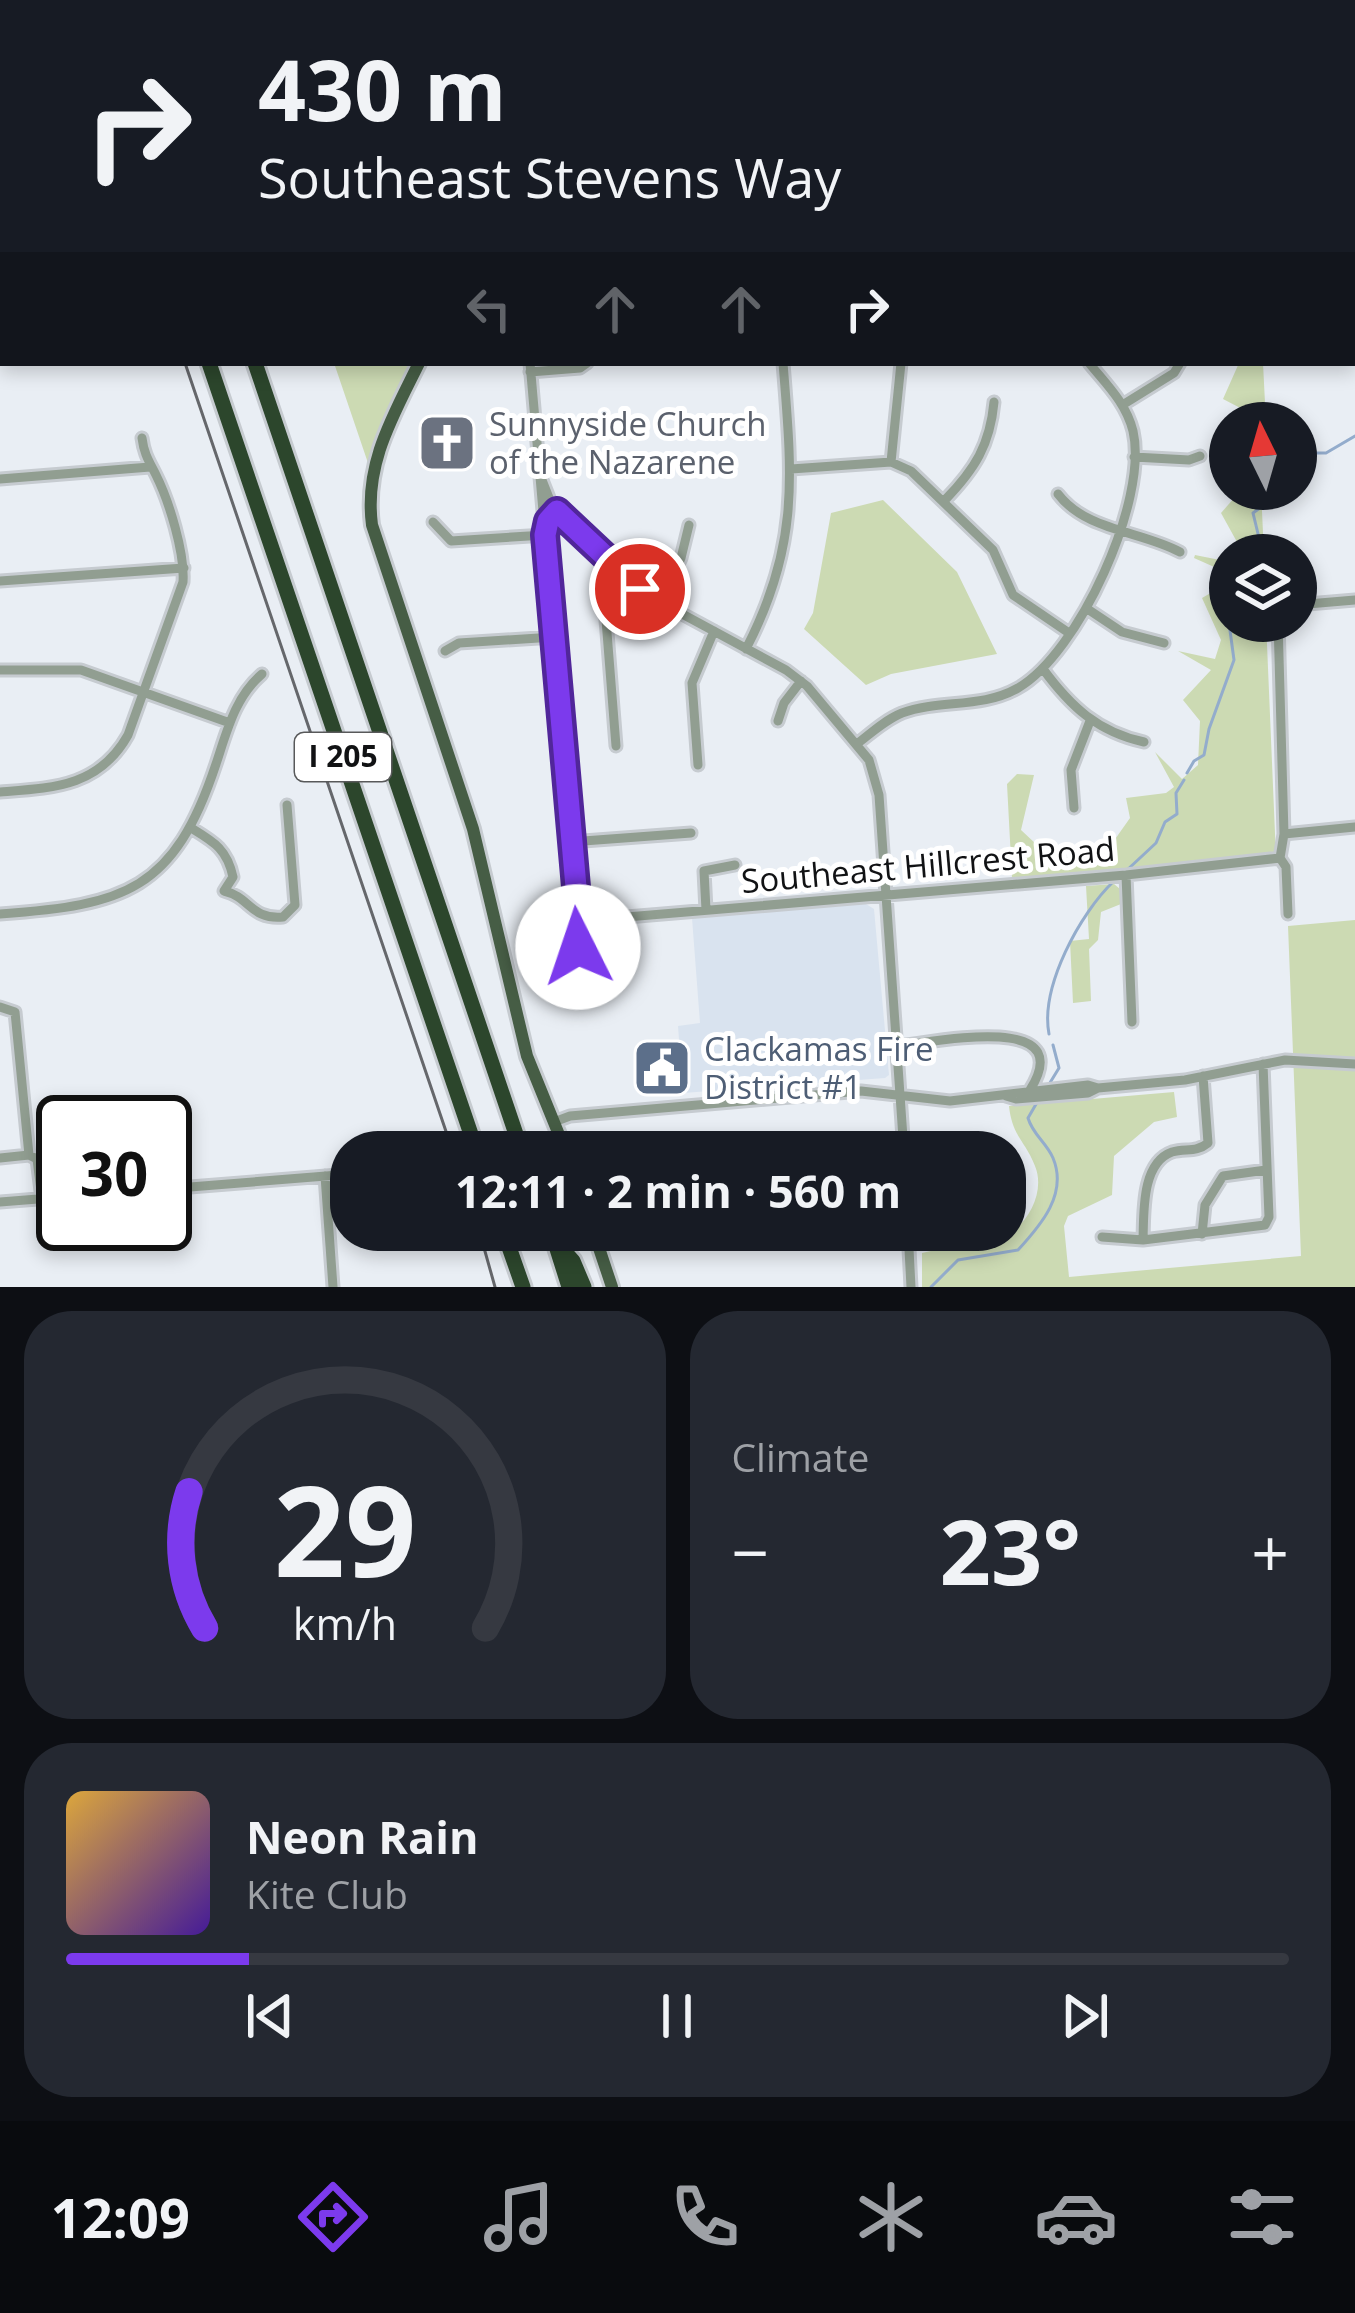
<!DOCTYPE html>
<html lang="en">
<head>
<meta charset="utf-8">
<style>
  :root { --surface:#171b24; --page:#242831; --text:#f1f3f6; --muted:#9ea1a6; --line:#363941; --accent:#7c3aed }
  body { margin:0; font-family:"Open Sans",sans-serif; background:var(--page); color:var(--text); height:100vh; display:flex; flex-direction:column; font-size:45px; white-space:nowrap }
  * { box-sizing:border-box; margin:0 }
  p { font-size:39px; color:var(--muted) }
  .icon { flex:none; width:66px; height:66px; fill:none; stroke:currentColor; stroke-width:2; stroke-linecap:round; stroke-linejoin:round }
  .map { position:relative; height:1287px; overflow:hidden }
  .side { display:flex; flex-direction:column; gap:24px; padding:24px; background:#0d0f14; flex:1 }
  .side>* { flex:none }
  .banner { position:absolute; left:0px; top:0px; width:1356px; height:366px; box-shadow:0 6px 18px #0003; background:#171b24; color:var(--text); overflow:hidden }
  .needle { width:78px; rotate:355deg }
  .buttons { position:absolute; left:1209px; top:402px; display:grid; gap:24px }
  .buttons a { display:grid; place-items:center; width:108px; height:108px; border-radius:50%; background:var(--surface); box-shadow:0 6px 18px #0003; font-size:60px }
  .speed { position:absolute; left:36px; top:1095px; display:flex; gap:24px; font-size:60px; font-weight:700; text-align:center }
  .speed>* { display:grid; place-content:center; width:156px; height:156px; border-radius:50%; background:var(--surface); box-shadow:0 6px 18px #0003; line-height:1 }
  .speed .limit { border:6px solid #111; border-radius:18px; background:#fff; color:#111 }
  .pin { position:absolute; display:grid; place-items:center; width:102px; height:102px; color:#fff; margin:-51px; border:6px solid #fff; border-radius:50%; box-shadow:0 3px 12px #0007 }
  .me { position:absolute; width:132px; margin:-66px; rotate:356deg; stroke-linejoin:round; filter:drop-shadow(0 0 9px #0008) }
  .turn { display:flex; align-items:center; gap:42px; height:252px; padding:0 60px; font-size:54px }
  .turn .icon { width:156px; height:156px; stroke-width:2.5 }
  .turn b { display:block; font-size:84px; line-height:102px }
  .lanes { display:flex; align-items:center; height:114px; padding:0 60px; background:#0003; justify-content:center; gap:60px; direction:ltr }
  .lanes .off { opacity:.35 }
  .big { font-size:90px; font-weight:700; line-height:1.1 }
  .side .tile { flex:1; display:flex; flex-direction:column; justify-content:center; gap:18px; min-width:0; padding:0 42px; border-radius:48px; background:var(--page) }
  .side .dial { align-items:center; gap:0 }
  .dial svg { height:312px; overflow:visible; fill:none; stroke:var(--line); stroke-width:7; stroke-linecap:round; text-anchor:middle }
  .dial text { fill:var(--text); stroke:none }
  .song { display:flex; align-items:center; gap:36px }
  .cover { width:144px; height:144px; border-radius:18px; background:linear-gradient(135deg,hsl(40 70% 55%),hsl(260 70% 35%)) }
  .played { height:12px; border-radius:6px; background:linear-gradient(90deg,var(--accent) 15%,var(--line) 15%) }
  .keys { display:flex; justify-content:space-around; direction:ltr }
  .heat { display:flex; justify-content:space-between; align-items:center; font-size:66px; direction:ltr }
  .side .tiles { flex:1; display:grid; gap:24px; grid-template-columns:1fr 1fr }
  .tile:last-child { grid-column:span 2 }
  .trip { position:absolute; left:330px; top:1131px; width:696px; height:120px; border-radius:48px; background:var(--surface); box-shadow:0 6px 18px #0003; font-weight:700; line-height:120px; text-align:center }
  .menu { display:flex; height:192px; justify-content:space-around; align-items:center; background:#090b0e; color:var(--muted) }
  .menu .icon { width:84px; height:84px }
  .menu .selected { color:var(--accent) }
  .menu b { font-size:54px; color:var(--text) }
  .map>svg:first-child { display:block }
  .built { fill:#d9e3ef }
  .green { fill:#ccdab3 }
  .lines { fill:none; stroke-linecap:round; stroke-linejoin:round }
  .stream { stroke:#93accc; stroke-width:3 }
  .minor-casing { stroke:#c6cbd0; stroke-width:15 }
  .major-casing { stroke:#c6cbd0; stroke-width:18 }
  .highway-casing { stroke:#c6cbd0; stroke-width:21 }
  .minor { stroke:#919e91; stroke-width:9 }
  .major { stroke:#465d45; stroke-width:12 }
  .highway { stroke:#2c462c; stroke-width:15 }
  .tram { stroke:#65676b; stroke-width:3 }
  .route-casing { stroke:#51269a; stroke-width:30 }
  .route { stroke:#7c3aed; stroke-width:21 }
  .labels { text-anchor:middle; stroke-width:10; stroke-linejoin:round; paint-order:stroke }
  .shield { fill:#fff; stroke:#58595a; stroke-width:3 }
  .shield-label { font-size:30px; font-weight:bold; fill:#111214 }
  .worship-label { font-size:33px; fill:#5b616d; stroke:#fff; text-anchor:start }
  .street-label { font-size:33px; fill:#111214; stroke:#fff }
  .service-label { font-size:33px; fill:#4e5e75; stroke:#fff; text-anchor:start }
</style>
</head>
<body>
<div class="map">
<svg width="1355" height="1287" viewBox="0 0 1355 1287">
  <rect width="100%" height="100%" fill="#e9eef4"/>
  <path class="built" d="M866 904 874 909 889 1075 885 1078 683 1093 678 1026 700 1023 692 918Z"/>
  <path class="green" d="M334 363H412L368 463Z
    M1239 363H1263L1266 423H1249L1248 412 1223 399Z
    M1242 489H1261L1264 555H1235L1237 542 1221 513Z
    M883 500 957 572 997 654 891 674 866 685 804 629 813 613 831 513Z
    M1195 555 1230 562V621H1266L1276 857 1012 878 1007 784 1017 774 1034 775 1021 830 1052 859 1106 852 1130 818 1126 798 1166 793 1174 787 1155 752 1182 779 1198 765 1200 721 1183 700 1211 670 1178 651 1215 659 1221 640 1202 598 1226 584 1230 574 1194 558Z
    M1114 884 1120 889 1121 904 1101 912 1098 940 1089 949 1091 1001 1073 1003 1070 941 1089 939 1086 886Z
    M1355 920V1287H922V1253L944 1248V1244C962 1242 996 1243 1010 1233 1030 1220 1045 1190 1035 1166 1026 1142 1012 1136 1009 1106L1174 1092 1177 1117 1154 1122 1114 1156 1112 1195 1068 1216 1064 1226 1069 1277 1301 1256 1288 926Z"/>
  <g class="lines">
    <path class="stream" d="M1296 480 1315 453H1326L1355 436
      M1251 555 1260 542 1253 513 1286 489
      M1187 773 1194 761 1204 755 1209 729 1234 660 1229 623 1230 593
      M1126 871 1156 843 1165 822 1177 814 1176 793 1184 780
      M1049 1034C1040 987 1080 913 1114 881
      M1048 1086 1059 1068 1053 1045
      M931 1287 958 1260 1018 1250C1041 1225 1068 1194 1053 1158 1046 1142 1033 1135 1028 1118L1039 1099"/>
    <defs>
      <path id="minor" d="M238 0V3
        M298 0V3
        M824 0V3
        M942 3 944 0
        M1106 3 1107 0
        M1278 3 1279 0
        M0 66 3 65
        M1353 122 1355 125
        M530 363 579 921C579 946 567 967 567 992
        M530 372 580 368 587 363
        M1124 404 1174 373 1180 363
        M1134 457 1189 460 1200 456
        M891 462 901 363
        M791 469 891 462 911 471 993 550 1013 595 1069 633
        M540 475 551 503 624 578 660 602 786 670 807 686 869 760 879 795 904 1152
        M0 479 150 467
        M1058 494C1086 531 1141 531 1180 552
        M945 500C975 469 990 445 994 402
        M433 522 451 541 545 535
        M0 581 184 568
        M660 602 681 558 689 525
        M1296 605 1355 600
        M1086 608 1122 632 1164 643
        M1278 621 1284 834 1280 858 1286 867 1288 914
        M746 649C800 545 792 475 783 363
        M445 651 459 643 554 637
        M1043 669C1071 707 1098 732 1144 742
        M0 670H81L230 723
        M778 721 784 703 801 681
        M857 744C871 733 885 720 902 713 940 699 981 709 1018 688 1078 654 1149 500 1133 431 1126 403 1107 385 1089 363
        M616 746 606 620 610 601 624 578
        M698 765 692 683 714 631
        M0 792C53 788 99 787 128 735L183 582C185 553 169 501 156 475 149 461 144 454 142 438
        M1074 808 1071 770 1090 721
        M191 828C214 842 227 849 233 877L224 891C250 897 251 920 283 917L295 905 287 805
        M1284 834 1355 827
        M570 842 691 833
        M1126 875 1132 1022
        M706 910 704 871 735 865
        M0 914C125 905 174 891 216 764 227 731 235 697 262 674
        M579 921 1126 875 1280 858
        M0 1007 15 1012 29 1155 0 1158
        M897 1046C932 1043 1080 1010 1030 1090
        M1006 1096 1016 1099 1088 1093 1098 1088 1185 1080 1285 1060 1355 1064
        M554 1122 570 1116 861 1091 950 1101 1088 1085 1098 1088
        M29 1155 37 1159 42 1199
        M325 1176 333 1287
        M165 1189 351 1174
        M0 1202 63 1197
        M908 1230 911 1287
        M1202 1234 1205 1205 1223 1176 1266 1170
        M1102 1237 1143 1240 1265 1225 1269 1217 1263 1064
        M1143 1240C1144 1214 1141 1163 1172 1152 1186 1148 1196 1153 1208 1143L1203 1076"/>
      <path id="major" d="M416 0V3
        M1353 66H1355
        M419 363C393 416 364 464 372 525L473 829 527 1056 566 1152
        M593 1230 612 1287"/>
      <path id="highway" d="M88 0 89 3
        M133 0 134 3
        M209 363 477 1152
        M255 363 522 1152
        M503 1230 523 1287
        M551 1230 569 1287
        M557 1243 573 1261 584 1287"/>
    </defs>
    <use href="#minor" class="minor-casing"/>
    <use href="#major" class="major-casing"/>
    <use href="#highway" class="highway-casing"/>
    <use href="#minor" class="minor"/>
    <use href="#major" class="major"/>
    <use href="#highway" class="highway"/>
    <path class="tram" d="M68 0 69 3
      M185 363 453 1152
      M479 1230 495 1287"/>
  </g>
  <g class="lines">
    <defs>
      <path id="route" d="M578 947 579 921 545 535 548 521 557 511 640 589"/>
    </defs>
    <use href="#route" class="route-casing"/>
    <use href="#route" class="route"/>
  </g>
  <defs>
    <symbol id="church-square" viewBox="-11 -11 22 22"><rect x="-9" y="-9" width="18" height="18" rx="4" fill="#6b7280" stroke="#fff"/><path d="M-1.2-6h2.4v3.5h3.3v2.4h-3.3V6h-2.4V-.1h-3.3v-2.4h3.3Z" fill="#fff"/></symbol>
    <symbol id="civic-square" viewBox="-11 -11 22 22"><rect x="-9" y="-9" width="18" height="18" rx="4" fill="#5c6f8a" stroke="#fff"/><path d="M-.6-6.5H3V-4.5H.6V-3L4-1V1h2V6H-6V1h2V-1L-.6-3ZM-1.2 2.5V6h2.4V2.5Z" fill="#fff"/></symbol>
  </defs>
  <g fill-rule="evenodd">
    <use href="#church-square" x="414" y="410" width="66" height="66"/>
    <use href="#civic-square" x="629" y="1035" width="66" height="66"/>
  </g>
  <g class="labels">
    <rect class="shield" x="295" y="733" width="96" height="48" rx="9"/>
    <g class="shield-label">
      <text x="343" y="767">I 205</text>
    </g>
    <g class="worship-label">
      <text x="489" y="436">Sunnyside Church<tspan x="489" dy="38">of the Nazarene</tspan></text>
    </g>
    <g class="street-label">
      <text transform="translate(928 865) rotate(-5)" y="12">Southeast Hillcrest Road</text>
    </g>
    <g class="service-label">
      <text x="704" y="1061">Clackamas Fire<tspan x="704" dy="38">District #1</tspan></text>
    </g>
  </g>
</svg>
<div class="buttons">
<a><svg class="needle" viewBox="-14 -14 28 28"><path d="M0-13l5 13h-10z" fill="#e53935"/><path d="M0 13l5-13h-10z" fill="#9ea1a6"/></svg></a>
<a><svg class="icon" aria-label="layers" viewBox="0 0 24 24"><path d="M12 4l9 5-9 5-9-5zM3 14l9 5 9-5"/></svg></a>
</div>
<div class="speed"><div class="limit">30</div></div>
<div class="pin" style="left:640px;top:589px;background:#d93025"><svg class="icon" aria-label="arrive" viewBox="0 0 24 24"><path d="M6 21V4h12l-3 4 3 4H6"/></svg></div>
<svg class="me" style="left:578px;top:947px" viewBox="-20 -20 40 40"><circle r="19" fill="#fff"/><path d="M0-13L10 11 0 6-10 11z" fill="#7c3aed"/></svg>
<div class="trip">12:11 · 2 min · 560 m</div>
<div class="banner">
<div class="turn"><svg class="icon" aria-label="right" viewBox="0 0 24 24"><path d="M7 20v-9h11M14 6l5 5-5 5"/></svg><div><b>430 m</b>Southeast Stevens Way</div></div>
<div class="lanes"><svg class="icon off" aria-label="left" viewBox="0 0 24 24"><path d="M17 20v-9H6M10 6l-5 5 5 5"/></svg><svg class="icon off" aria-label="ahead" viewBox="0 0 24 24"><path d="M12 20V5M6 11l6-6 6 6"/></svg><svg class="icon off" aria-label="ahead" viewBox="0 0 24 24"><path d="M12 20V5M6 11l6-6 6 6"/></svg><svg class="icon" aria-label="right" viewBox="0 0 24 24"><path d="M7 20v-9h11M14 6l5 5-5 5"/></svg></div>
</div>
</div>
<section class="side">
<div class="tiles">
<div class="tile dial"><svg viewBox="0 0 100 80">
<path d="M14 69A42 42 0 1 1 86 69"/>
<path d="M14 69A42 42 0 0 1 10 34" stroke="#7c3aed"/>
<text x="50" y="56" font-size="32" font-weight="700">29</text>
<text x="50" y="72" font-size="11">km/h</text>
</svg></div>
<div class="tile"><p>Climate</p>
<div class="heat"><a>−</a><b class="big">23°</b><a>+</a></div>
</div>
<div class="tile">
<div class="song"><i class="cover"></i><div><b>Neon Rain</b><p>Kite Club</p></div></div>
<div class="played"></div>
<div class="keys"><svg class="icon" aria-label="previous" viewBox="0 0 24 24"><path d="M18 5L8 12l10 7zM5 5v14"/></svg><svg class="icon" aria-label="pause" viewBox="0 0 24 24"><path d="M8 5v14M16 5v14"/></svg><svg class="icon" aria-label="next" viewBox="0 0 24 24"><path d="M6 5l10 7-10 7zM19 5v14"/></svg></div>
</div>
</div>
</section>
<nav class="menu">
<b>12:09</b>
<svg class="icon selected" aria-label="directions" viewBox="0 0 24 24"><path d="M12 3l9 9-9 9-9-9zM9 14v-3h6M13 9l2 2-2 2"/></svg>
<svg class="icon" aria-label="music" viewBox="0 0 24 24"><path d="M9 18V5l10-2v13"/><circle cx="6" cy="18" r="3"/><circle cx="16" cy="16" r="3"/></svg>
<svg class="icon" aria-label="phone" viewBox="0 0 24 24"><path d="M5 4h4l2 5-3 2q2 4 5 5l2-3 5 2v4C11 20 4 13 5 4z"/></svg>
<svg class="icon" aria-label="climate" viewBox="0 0 24 24"><path d="M12 3v18M4 7l16 10M4 17L20 7"/></svg>
<svg class="icon" aria-label="car" viewBox="0 0 24 24"><path d="M5 17H2v-5l4-1 3-4h7l3 4 3 1v5h-3M9 17h6M6 11h13"/><circle cx="7" cy="17" r="2"/><circle cx="17" cy="17" r="2"/></svg>
<svg class="icon" aria-label="filters" viewBox="0 0 24 24"><path d="M4 7h16M4 17h16"/><circle cx="9" cy="7" r="2"/><circle cx="15" cy="17" r="2"/></svg>
</nav>
</body>
</html>
